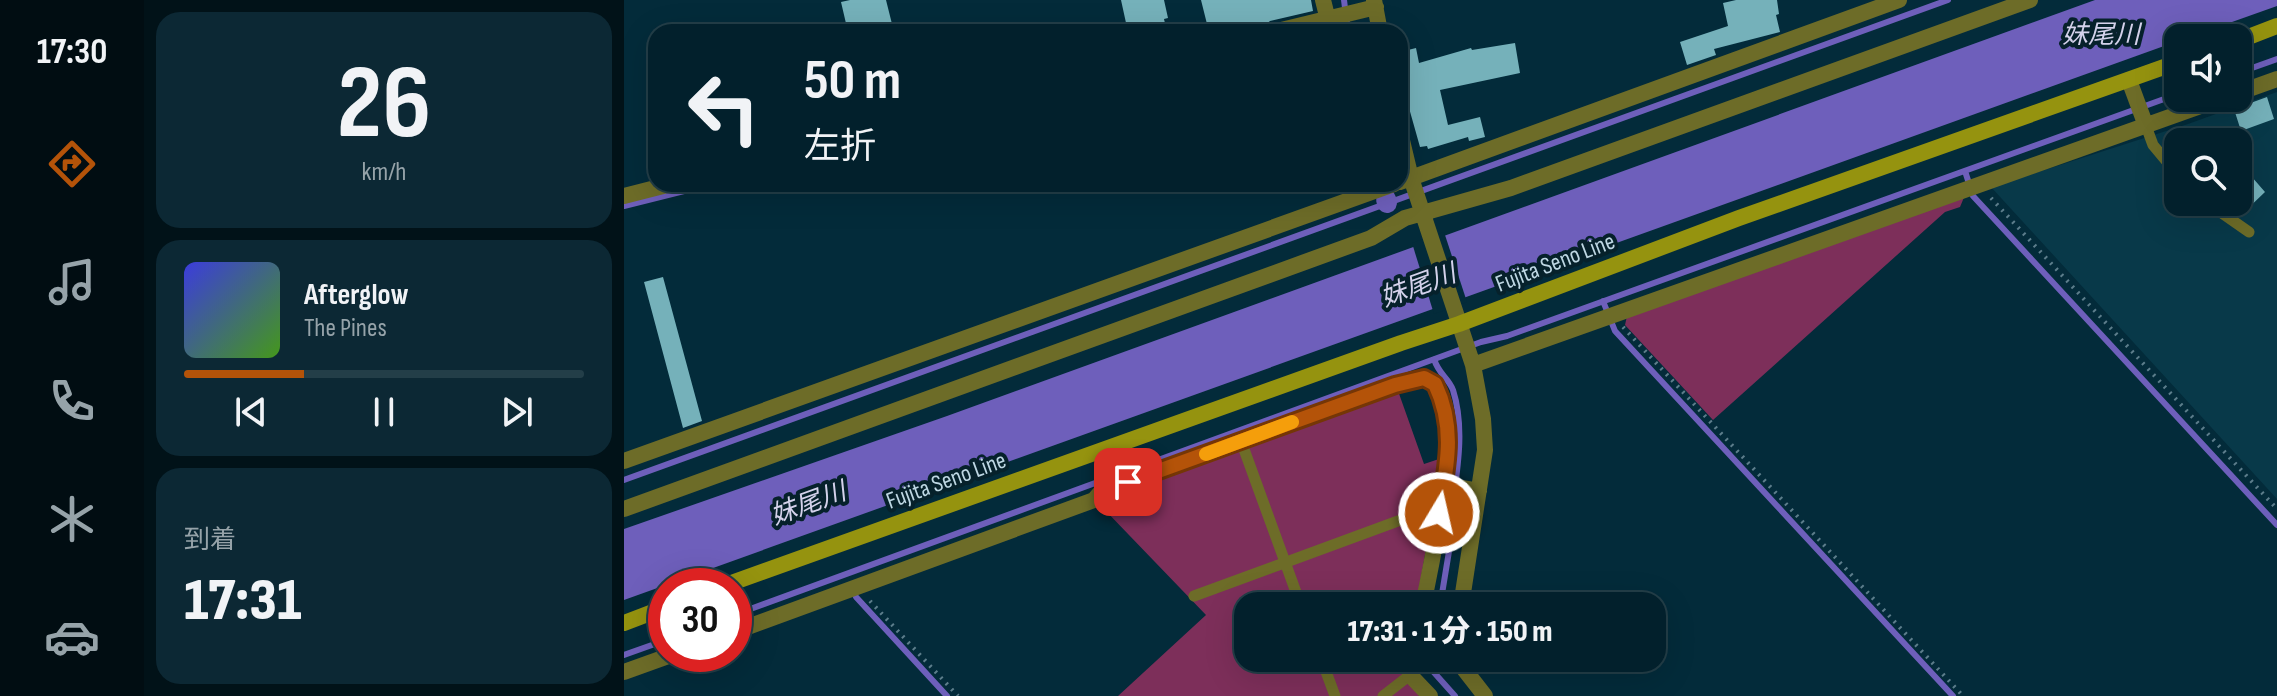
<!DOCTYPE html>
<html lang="ja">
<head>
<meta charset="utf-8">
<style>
  :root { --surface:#02202c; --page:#0c2834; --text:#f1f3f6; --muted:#96a3a9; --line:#233e48; --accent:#b45309 }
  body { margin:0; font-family:"Sofia Sans Condensed","Noto Sans JP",sans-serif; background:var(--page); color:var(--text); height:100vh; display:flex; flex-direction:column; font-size:30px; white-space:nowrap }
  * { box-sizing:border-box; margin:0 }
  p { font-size:26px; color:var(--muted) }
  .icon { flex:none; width:44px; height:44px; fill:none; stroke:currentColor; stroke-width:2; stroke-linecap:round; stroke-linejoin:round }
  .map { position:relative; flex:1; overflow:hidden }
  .side { display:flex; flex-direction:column; gap:12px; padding:12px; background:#011218; width:480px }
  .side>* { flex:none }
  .banner { position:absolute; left:24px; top:24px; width:760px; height:168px; border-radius:24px; box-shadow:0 8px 32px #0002,0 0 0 2px var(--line); background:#02202c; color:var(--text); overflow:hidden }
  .controls { position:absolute; left:1540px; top:24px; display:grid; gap:16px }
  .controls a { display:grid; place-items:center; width:88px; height:88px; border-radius:16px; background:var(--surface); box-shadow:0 8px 32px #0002,0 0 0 2px var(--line); font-size:40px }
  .speed { position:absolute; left:24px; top:568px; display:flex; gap:16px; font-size:40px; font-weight:700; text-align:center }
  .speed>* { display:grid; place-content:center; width:104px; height:104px; border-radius:50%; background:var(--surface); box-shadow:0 8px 32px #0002,0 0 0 2px var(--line); line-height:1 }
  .speed .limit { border:12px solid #d22; background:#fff; color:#111 }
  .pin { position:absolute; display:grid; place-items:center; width:68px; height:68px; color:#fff; margin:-34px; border-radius:16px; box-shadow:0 4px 12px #0006 }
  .me { position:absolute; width:88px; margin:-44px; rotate:9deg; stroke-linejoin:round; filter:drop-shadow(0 0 6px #0008) }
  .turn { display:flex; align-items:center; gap:28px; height:168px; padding:0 24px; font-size:36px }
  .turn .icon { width:104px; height:104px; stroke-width:2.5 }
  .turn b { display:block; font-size:56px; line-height:68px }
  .big { font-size:60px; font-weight:800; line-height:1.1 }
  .side .tile { flex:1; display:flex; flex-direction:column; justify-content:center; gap:12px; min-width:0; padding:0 28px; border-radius:24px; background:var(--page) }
  .side .dial { align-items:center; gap:0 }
  .dial b { font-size:104px; line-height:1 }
  .song { display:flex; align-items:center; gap:24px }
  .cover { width:96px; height:96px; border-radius:12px; background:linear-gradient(135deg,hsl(240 70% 55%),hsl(100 70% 35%)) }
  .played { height:8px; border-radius:4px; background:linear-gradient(90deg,var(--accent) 30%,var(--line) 30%) }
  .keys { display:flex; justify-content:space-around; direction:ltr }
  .trip { position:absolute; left:610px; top:592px; width:432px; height:80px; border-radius:24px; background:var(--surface); box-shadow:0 8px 32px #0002,0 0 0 2px var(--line); font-weight:800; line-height:80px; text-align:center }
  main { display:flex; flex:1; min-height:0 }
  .menu { display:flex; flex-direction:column; width:144px; justify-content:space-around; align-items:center; background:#010d12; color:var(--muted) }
  .menu .icon { width:56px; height:56px }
  .menu .on { color:var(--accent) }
  .menu b { font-size:36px; color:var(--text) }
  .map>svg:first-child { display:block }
  .built { fill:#083949; fill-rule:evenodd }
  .green { fill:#7d2f5a }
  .water { fill:#6e5fbb }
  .pier { fill:#032b3a }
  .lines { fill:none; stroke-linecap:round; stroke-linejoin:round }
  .stream { stroke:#6e5fbb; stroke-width:6 }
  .canal { stroke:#6e5fbb; stroke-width:20 }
  .building { fill:#75b1ba }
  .path { stroke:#5c7d8b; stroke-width:4; stroke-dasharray:2 6; stroke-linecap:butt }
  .lane { stroke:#6d6c28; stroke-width:11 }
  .street { stroke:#6d6c28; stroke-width:16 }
  .secondary { stroke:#95930f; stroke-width:16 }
  .route-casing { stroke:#753606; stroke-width:20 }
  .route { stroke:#b45309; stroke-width:14 }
  .slow { stroke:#f59e0b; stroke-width:14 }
  .labels { text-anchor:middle; stroke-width:8; stroke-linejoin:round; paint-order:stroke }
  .street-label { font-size:24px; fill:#bed7e3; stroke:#06212b }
  .water-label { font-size:26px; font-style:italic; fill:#d4d2eb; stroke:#06212b }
</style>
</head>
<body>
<main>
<nav class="menu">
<b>17:30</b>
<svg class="icon on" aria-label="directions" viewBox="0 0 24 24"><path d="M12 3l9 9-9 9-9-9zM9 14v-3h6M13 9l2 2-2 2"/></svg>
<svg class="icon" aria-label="music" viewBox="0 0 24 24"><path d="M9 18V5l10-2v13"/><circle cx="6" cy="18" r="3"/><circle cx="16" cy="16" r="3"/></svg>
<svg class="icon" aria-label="phone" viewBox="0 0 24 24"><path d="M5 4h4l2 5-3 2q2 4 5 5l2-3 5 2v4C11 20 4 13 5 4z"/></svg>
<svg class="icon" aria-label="climate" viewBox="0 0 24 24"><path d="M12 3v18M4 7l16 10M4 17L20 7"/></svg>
<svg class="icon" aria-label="car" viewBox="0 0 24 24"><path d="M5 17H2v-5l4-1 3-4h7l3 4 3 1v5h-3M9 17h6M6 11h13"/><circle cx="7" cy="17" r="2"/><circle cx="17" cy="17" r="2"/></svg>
</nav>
<section class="side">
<div class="tile dial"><b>26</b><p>km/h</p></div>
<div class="tile">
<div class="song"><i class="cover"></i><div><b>Afterglow</b><p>The Pines</p></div></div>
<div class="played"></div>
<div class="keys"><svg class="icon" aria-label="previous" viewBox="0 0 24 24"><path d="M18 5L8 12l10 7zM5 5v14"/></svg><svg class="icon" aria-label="pause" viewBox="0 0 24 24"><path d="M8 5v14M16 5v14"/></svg><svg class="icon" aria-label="next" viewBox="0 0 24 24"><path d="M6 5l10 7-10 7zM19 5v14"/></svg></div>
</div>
<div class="tile"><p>到着</p><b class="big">17:31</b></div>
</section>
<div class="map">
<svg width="1653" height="696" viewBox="0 0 1653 696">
  <rect width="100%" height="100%" fill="#032b3a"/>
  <path class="built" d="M1653 92V499L1367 187 1564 124ZM1554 142H1614V202H1554Z"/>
  <path class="green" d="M1341 195 1336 207 1321 212 1089 420 1001 325 1003 316Z
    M773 388 800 464 818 458 792 606H624V658H782L795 696H494L582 615 479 508 480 495Z"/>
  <path class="water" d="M1471 0H1653V6L1563 38H1554V41L0 600V529L323 416Z"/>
  <path class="pier" d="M820 232 843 302 810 314 788 243Z"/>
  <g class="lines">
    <path class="stream" d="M720 0 724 32
      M1614 73 1653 59
      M1341 171 1349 196 1653 525
      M0 206 88 184
      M979 301 991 331 1329 696
      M810 359C815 375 824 377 829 390 842 431 832 476 827 517L830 521 816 606
      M0 480 1324 0
      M228 589 232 597 323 696
      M110 615 857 342 883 336 1554 94
      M0 655 42 640
      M807 658 806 668 831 696"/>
    <path class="canal" d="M762 199 763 203"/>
  </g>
  <path class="building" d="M226 0H262L270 32H224L217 2Z
    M497 0H540L544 18 540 19 543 32H504Z
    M577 0H687L689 11 646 21 640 26 617 32H585Z
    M1112 0H1153L1155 14 1152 15 1156 32 1090 49 1092 55 1063 65 1056 42 1104 26 1099 3Z
    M891 43 896 73 816 90 824 125 856 117 861 137 845 141 844 137 804 149 803 146 796 147 776 76V52L792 48 795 63 847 48 848 50Z
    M1643 97 1650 119 1617 131 1610 109Z
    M1614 161 1641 192 1616 216 1614 214Z
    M39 277 78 421 59 428 20 282Z"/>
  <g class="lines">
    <path class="path" d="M1367 198 1653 509
      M999 327 1339 696
      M246 601 334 696"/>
    <path class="lane" d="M1522 126 1529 145 1554 175
      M1582 202 1625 232
      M617 441 677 606
      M570 596 801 511 815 513
      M697 658 711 696
      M759 696 786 675"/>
    <path class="street" d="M699 0 707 32
      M750 0 756 32
      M649 32 752 7
      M1505 80 1522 126
      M1614 93 1653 79
      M776 132 787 178 849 365 859 419 861 450 837 606
      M776 182 1275 0
      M0 196 47 184
      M849 365 1599 98
      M0 461 770 184
      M820 485 855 491
      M0 509 747 238 781 218 887 188 1406 0
      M110 632 470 500 476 493 771 385 800 378C804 380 808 381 811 384 842 417 807 562 799 606
      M789 658 786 675 806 696
      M836 658 840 669 861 696
      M0 672 50 654"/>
    <path class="secondary" d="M1614 41 1653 26
      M99 586 777 343 835 324 1115 218 1554 62
      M0 623 42 607"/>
  </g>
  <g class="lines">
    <defs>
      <path id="route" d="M504 482 771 385 800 378 811 384C832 428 823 466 815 513"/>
    </defs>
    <use href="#route" class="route-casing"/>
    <use href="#route" class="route"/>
    <path class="slow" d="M582 454 668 422"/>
  </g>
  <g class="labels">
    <g class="street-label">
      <text transform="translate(931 262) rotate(-21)" y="8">Fujita Seno Line</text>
      <text transform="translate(322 480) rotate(-20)" y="8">Fujita Seno Line</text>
    </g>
    <g class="water-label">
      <text x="1477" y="43">妹尾川</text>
      <text transform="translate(794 285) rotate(-20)" y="9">妹尾川</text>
      <text transform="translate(184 503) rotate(-20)" y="9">妹尾川</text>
    </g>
  </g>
</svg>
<div class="controls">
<a><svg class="icon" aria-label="sound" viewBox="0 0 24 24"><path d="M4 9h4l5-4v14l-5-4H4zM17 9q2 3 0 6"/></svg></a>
<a><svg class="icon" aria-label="search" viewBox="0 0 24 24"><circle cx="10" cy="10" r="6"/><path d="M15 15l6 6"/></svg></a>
</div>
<div class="speed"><div class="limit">30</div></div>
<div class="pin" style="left:504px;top:482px;background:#d93025"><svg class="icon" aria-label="arrive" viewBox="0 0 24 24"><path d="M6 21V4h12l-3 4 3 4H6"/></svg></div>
<svg class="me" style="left:815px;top:513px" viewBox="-20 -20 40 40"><circle r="17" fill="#b45309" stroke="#fff" stroke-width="3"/><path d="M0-11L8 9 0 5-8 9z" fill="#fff"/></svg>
<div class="trip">17:31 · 1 分 · 150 m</div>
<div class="banner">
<div class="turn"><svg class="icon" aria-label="left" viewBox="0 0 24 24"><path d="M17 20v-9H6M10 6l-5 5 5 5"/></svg><div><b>50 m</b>左折</div></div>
</div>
</div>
</main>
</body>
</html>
